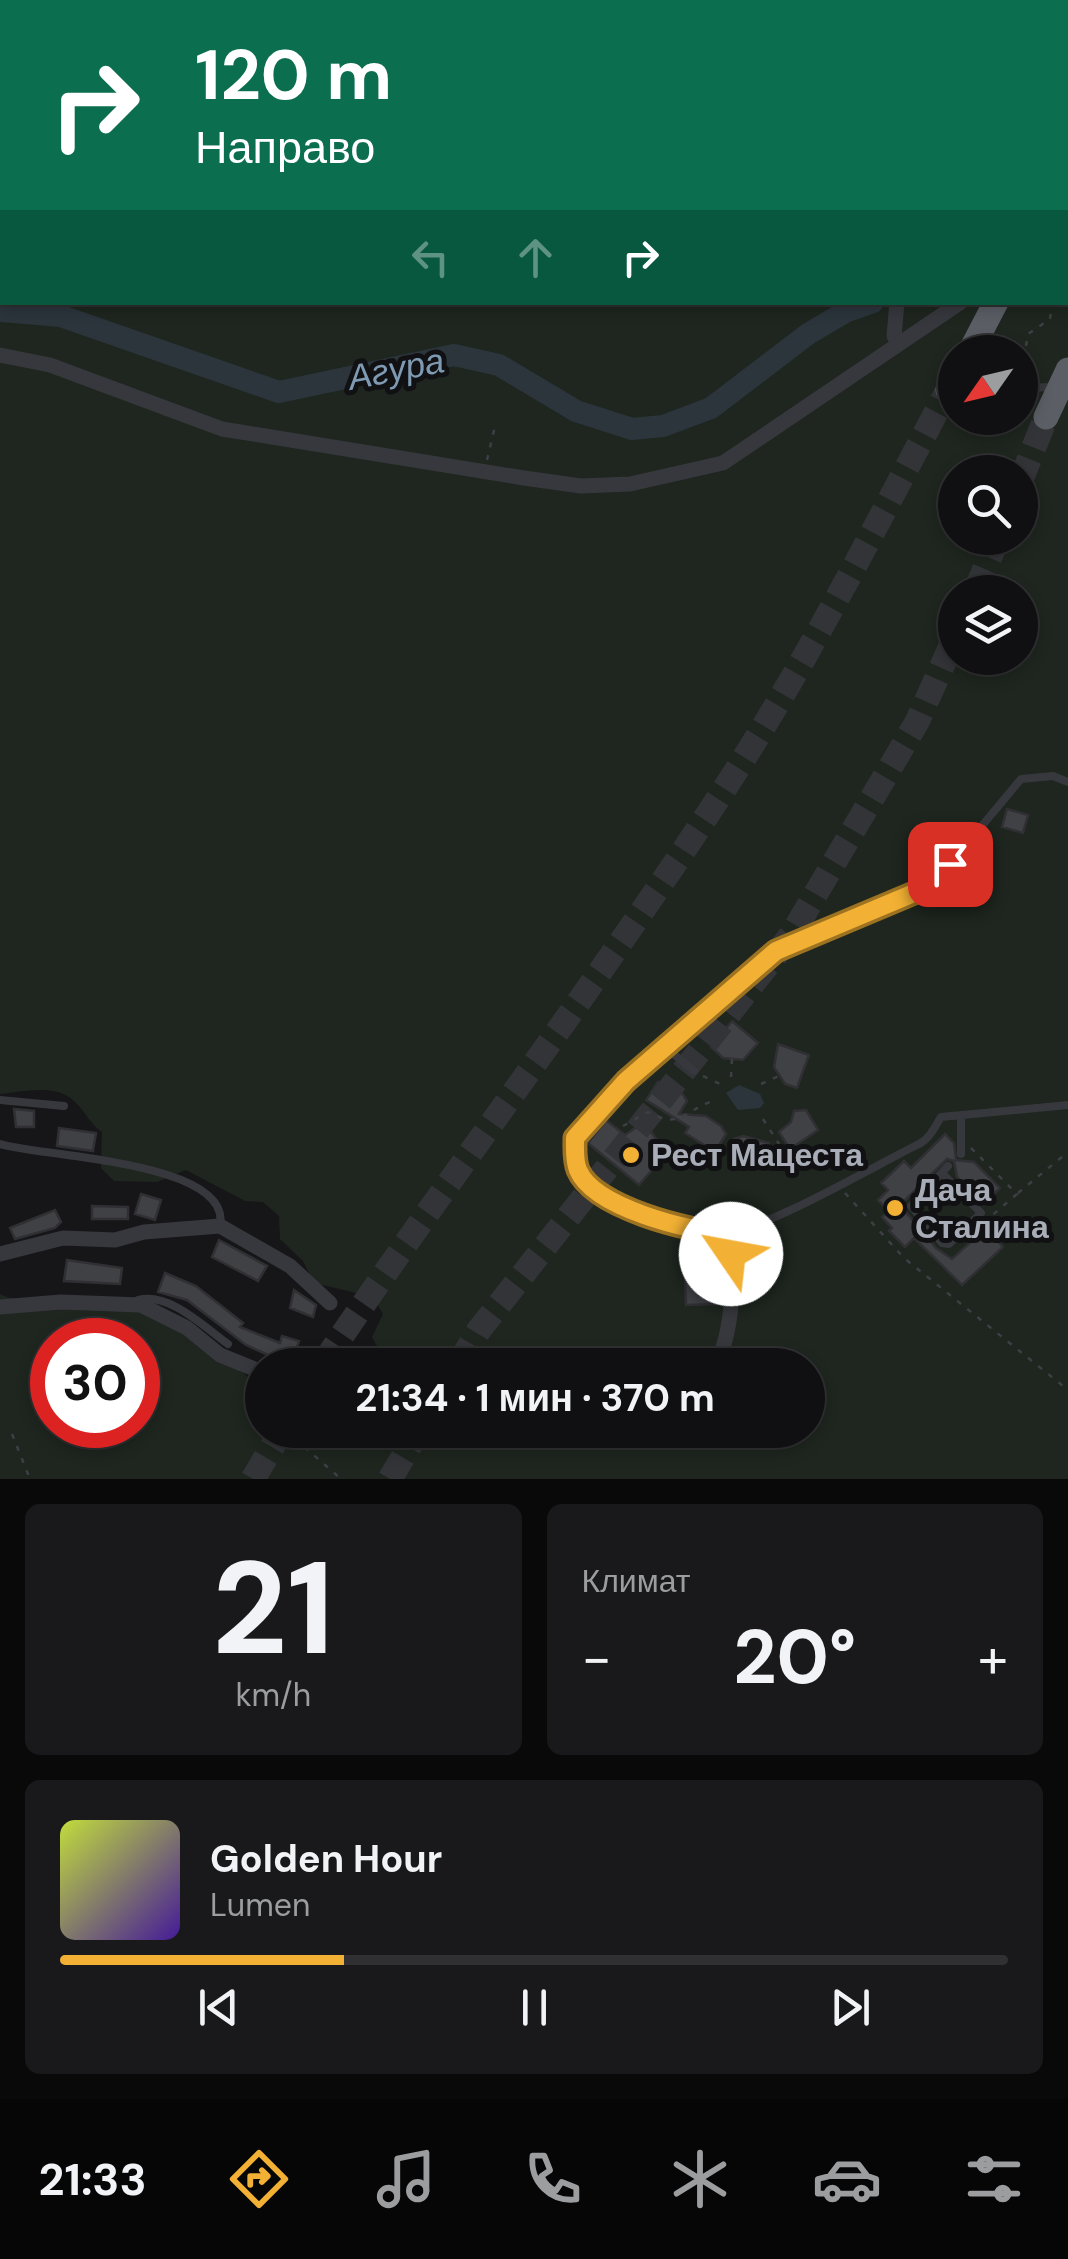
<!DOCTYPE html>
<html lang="ru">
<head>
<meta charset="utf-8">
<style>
  :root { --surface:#101012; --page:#19191b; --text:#f1f3f6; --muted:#9c9d9f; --line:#303032; --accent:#f2b134 }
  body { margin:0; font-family:"DM Sans",sans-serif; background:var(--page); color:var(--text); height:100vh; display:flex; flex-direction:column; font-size:38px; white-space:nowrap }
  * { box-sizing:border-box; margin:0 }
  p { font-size:32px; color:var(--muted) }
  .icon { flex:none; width:55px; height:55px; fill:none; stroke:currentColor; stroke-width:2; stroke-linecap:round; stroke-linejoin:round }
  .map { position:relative; height:1479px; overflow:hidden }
  .details { display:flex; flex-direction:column; gap:25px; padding:25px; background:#09090a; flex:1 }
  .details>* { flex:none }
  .hud { position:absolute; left:0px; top:0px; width:1070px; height:305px; box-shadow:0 5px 15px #0003,0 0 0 2px var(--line); background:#0b6e4f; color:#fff; overflow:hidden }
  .needle { width:65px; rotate:236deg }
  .fabs { position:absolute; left:938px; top:335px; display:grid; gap:20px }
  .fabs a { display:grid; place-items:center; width:100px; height:100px; border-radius:50%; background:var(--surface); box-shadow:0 5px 15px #0003,0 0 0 2px var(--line); font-size:50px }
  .speed { position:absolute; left:30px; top:1318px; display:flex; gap:20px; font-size:50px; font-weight:700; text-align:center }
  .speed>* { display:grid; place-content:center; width:130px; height:130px; border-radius:50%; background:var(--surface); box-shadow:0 5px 15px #0003,0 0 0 2px var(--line); line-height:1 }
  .speed .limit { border:15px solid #d22; background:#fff; color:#111 }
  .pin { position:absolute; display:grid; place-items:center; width:85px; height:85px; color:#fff; margin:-42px; border-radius:20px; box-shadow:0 5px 15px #0006 }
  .me { position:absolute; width:110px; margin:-55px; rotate:303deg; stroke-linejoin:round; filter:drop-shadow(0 0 8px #0008) }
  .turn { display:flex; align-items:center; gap:35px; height:210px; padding:0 30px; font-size:45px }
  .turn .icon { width:130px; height:130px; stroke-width:2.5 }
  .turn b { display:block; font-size:70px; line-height:85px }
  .lanes { display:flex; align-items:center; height:95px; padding:0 30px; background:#0003; justify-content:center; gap:50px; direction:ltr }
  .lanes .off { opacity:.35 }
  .big { font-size:75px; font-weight:700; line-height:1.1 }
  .details .widget { flex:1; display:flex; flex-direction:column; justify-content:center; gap:15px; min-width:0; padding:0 35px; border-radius:15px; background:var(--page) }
  .details .dial { align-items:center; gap:0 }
  .dial b { font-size:130px; line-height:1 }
  .song { display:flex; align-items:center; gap:30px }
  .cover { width:120px; height:120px; border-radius:15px; background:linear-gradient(135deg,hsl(70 70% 55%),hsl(260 70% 35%)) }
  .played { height:10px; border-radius:5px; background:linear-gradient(90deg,var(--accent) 30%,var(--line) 30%) }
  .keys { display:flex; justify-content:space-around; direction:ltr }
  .heat { display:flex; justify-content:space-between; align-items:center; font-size:55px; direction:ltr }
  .details .tiles { flex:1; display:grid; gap:25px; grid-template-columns:1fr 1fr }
  .widget:last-child { grid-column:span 2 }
  .trip { position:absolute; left:245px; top:1348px; width:580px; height:100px; border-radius:50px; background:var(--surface); box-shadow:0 5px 15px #0003,0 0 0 2px var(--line); font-weight:700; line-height:100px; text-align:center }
  .tab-bar { display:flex; height:160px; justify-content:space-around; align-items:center; background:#060607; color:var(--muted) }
  .tab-bar .icon { width:70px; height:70px }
  .tab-bar .active { color:var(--accent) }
  .tab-bar b { font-size:45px; color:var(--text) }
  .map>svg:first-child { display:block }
  .green { fill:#1e261f; fill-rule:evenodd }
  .water { fill:#2c353c }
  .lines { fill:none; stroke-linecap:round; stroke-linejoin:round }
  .river { stroke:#2c353c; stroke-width:22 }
  .building { fill:#404145; stroke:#303034; stroke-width:2.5 }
  .trunk-tunnel { stroke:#333438; stroke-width:25; stroke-dasharray:25 12; stroke-linecap:butt }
  .path { stroke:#3d3f44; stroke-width:2.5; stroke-dasharray:5 8; stroke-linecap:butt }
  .service { stroke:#37383d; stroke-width:8 }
  .minor { stroke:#37383d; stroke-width:15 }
  .trunk { stroke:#5b5e65; stroke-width:25 }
  .route-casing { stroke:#9d7322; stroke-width:25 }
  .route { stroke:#f2b134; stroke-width:18 }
  .poi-dot { fill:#f2b134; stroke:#111113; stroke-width:4 }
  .labels { text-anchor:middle; stroke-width:10; stroke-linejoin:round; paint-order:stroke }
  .poi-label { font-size:32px; font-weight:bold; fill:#a8adb8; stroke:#111113; text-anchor:start }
  .water-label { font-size:35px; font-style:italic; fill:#7f9bb3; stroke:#111113 }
</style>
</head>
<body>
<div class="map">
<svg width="1068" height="1479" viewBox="0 0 1068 1479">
  <rect width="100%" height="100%" fill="#161618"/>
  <path class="green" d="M0 0 36 2H2V302H1068V2H481L1068 0V1479H0V1294C18 1304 46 1295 68 1297 166 1303 192 1324 262 1390V1430H808V1365H429L383 1357 372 1337 383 1314 373 1297 314 1283 303 1261 280 1239 279 1216 263 1202 245 1201 186 1170 157 1182 114 1181 101 1168 102 1132C89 1123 85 1111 74 1101 56 1083 22 1092 0 1094ZM955 352H1020V418H955ZM955 472H1020V538H955ZM955 592H1020V658H955ZM52 1340H138V1425H52Z"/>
  <path class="water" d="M739 1085 760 1094 764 1103 760 1108 738 1110 726 1093Z"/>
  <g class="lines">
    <path class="river" d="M1068 208V207
      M0 311 61 316 279 392 454 355 499 365 576 411 632 429 663 426 711 408 808 334 847 311 873 302"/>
  </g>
  <path class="building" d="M1007 809 1028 815 1023 833 1002 827Z
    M732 1021 758 1043 743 1060 723 1058 711 1047Z
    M778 1044 809 1055 797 1088 785 1084 774 1067Z
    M658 1082 682 1093 687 1101 679 1114 706 1116 721 1126 726 1134 715 1152 685 1133 689 1127 646 1100Z
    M14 1109 34 1111V1127H16Z
    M806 1110 818 1130 790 1149 779 1132 791 1122 794 1111Z
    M606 1120 625 1135 638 1126 652 1133 661 1146 658 1163 639 1185 588 1143Z
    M59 1128 96 1133 93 1151 57 1146Z
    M945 1134 954 1143 956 1160 974 1162 1000 1188 983 1205 957 1177 954 1161 947 1159 900 1205 936 1248 952 1259 986 1228 1003 1247 962 1285 914 1238 905 1247 889 1231 892 1228 882 1217 888 1211 878 1200 888 1190 881 1183 904 1161 911 1168Z
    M743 1136 769 1143 767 1164 732 1160 734 1139Z
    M141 1194 161 1200 155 1220 135 1214Z
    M92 1206 128 1207V1219H92Z
    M55 1210 61 1222 55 1228 15 1239 10 1228Z
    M219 1240 267 1266 258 1281 212 1257Z
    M714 1251 716 1304 686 1305 684 1253Z
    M67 1260 122 1268 120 1284 64 1281Z
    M165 1273 196 1286 243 1323 240 1327 280 1343 282 1336 299 1341 292 1362 272 1365 275 1358 246 1345 187 1300 158 1292Z
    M294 1290 316 1305 313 1317 290 1308Z"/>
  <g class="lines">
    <path class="trunk-tunnel" d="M1020 482 1046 417
      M975 592 998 538
      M322 1365C456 1166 604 976 734 774 813 651 879 519 948 390
      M458 1365 479 1330 792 934 917 722 955 637
      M253 1479 282 1430
      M390 1479 419 1430"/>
    <path class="path" d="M929 0 931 2
      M1068 71V73
      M1026 346 1028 334 1050 319 1052 302
      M487 460 495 426
      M703 1076 720 1084
      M731 1077 732 1059
      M761 1084 779 1076
      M763 1119 779 1144
      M623 1126 648 1112C682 1130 682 1111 713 1101
      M971 1148 1017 1194 989 1218
      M845 1193 904 1258 1068 1390
      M1018 1193 1068 1152
      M285 1430 341 1479
      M12 1434 30 1479"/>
    <path class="service" d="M1020 388 1055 387
      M1068 782 1053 776 1021 779 936 881 776 951 591 1116C548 1175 600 1195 649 1214 673 1224 697 1234 723 1234 759 1233 878 1164 917 1145 929 1140 935 1127 941 1117L1068 1105
      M665 1047 694 1071
      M0 1100 64 1106
      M961 1115V1154
      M0 1144C43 1157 233 1161 220 1226
      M942 1173 981 1213 949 1244 942 1243 911 1206 948 1166
      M138 1300C169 1292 203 1326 228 1344"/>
    <path class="minor" d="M561 0 590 2
      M1068 250V249
      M897 302 894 336 898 343
      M0 355 50 365 222 429 524 478 581 486 630 484 723 463 961 302
      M0 1254 63 1238 115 1240 144 1232 220 1226 290 1266 330 1303
      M0 1307 61 1302 141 1305 187 1328 220 1355 262 1372
      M716 1365C734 1328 735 1275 727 1234"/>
    <path class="trunk" d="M1068 157V156
      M970 352 996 302
      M948 390 955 378
      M1046 417 1068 370"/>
  </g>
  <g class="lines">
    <defs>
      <path id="route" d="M731 1254 727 1234C689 1231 594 1208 578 1170 574 1160 575 1148 575 1138L626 1081 776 951 914 893 936 881 950 864"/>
    </defs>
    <use href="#route" class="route-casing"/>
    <use href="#route" class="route"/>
  </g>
  <g class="poi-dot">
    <circle cx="631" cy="1155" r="10"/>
    <circle cx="895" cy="1208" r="10"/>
  </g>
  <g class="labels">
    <g class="poi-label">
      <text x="651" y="1166">Рест Мацеста</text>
      <text x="915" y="1201">Дача<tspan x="915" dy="37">Сталина</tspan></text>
    </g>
    <g class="water-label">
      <text transform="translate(396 369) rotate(-11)" y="12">Агура</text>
    </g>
  </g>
</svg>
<div class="fabs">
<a><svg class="needle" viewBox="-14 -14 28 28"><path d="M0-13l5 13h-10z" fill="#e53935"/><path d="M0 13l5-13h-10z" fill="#9c9d9f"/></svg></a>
<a><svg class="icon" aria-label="search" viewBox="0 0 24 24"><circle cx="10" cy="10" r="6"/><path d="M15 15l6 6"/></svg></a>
<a><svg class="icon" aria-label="layers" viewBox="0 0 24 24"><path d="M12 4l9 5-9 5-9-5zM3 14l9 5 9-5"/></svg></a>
</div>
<div class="speed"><div class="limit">30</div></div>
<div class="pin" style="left:950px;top:864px;background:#d93025"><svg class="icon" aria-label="arrive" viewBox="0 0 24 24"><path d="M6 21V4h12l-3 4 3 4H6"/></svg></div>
<svg class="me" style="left:731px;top:1254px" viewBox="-20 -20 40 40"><circle r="19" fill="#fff"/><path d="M0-13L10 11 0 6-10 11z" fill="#f2b134"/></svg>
<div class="trip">21:34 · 1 мин · 370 m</div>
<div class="hud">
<div class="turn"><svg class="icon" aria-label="right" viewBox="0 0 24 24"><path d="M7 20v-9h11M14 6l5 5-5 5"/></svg><div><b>120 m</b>Направо</div></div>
<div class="lanes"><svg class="icon off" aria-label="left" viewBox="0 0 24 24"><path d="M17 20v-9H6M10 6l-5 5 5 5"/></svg><svg class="icon off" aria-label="ahead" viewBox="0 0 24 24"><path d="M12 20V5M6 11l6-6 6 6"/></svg><svg class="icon" aria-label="right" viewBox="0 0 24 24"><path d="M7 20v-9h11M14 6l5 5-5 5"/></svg></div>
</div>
</div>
<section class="details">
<div class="tiles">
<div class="widget dial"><b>21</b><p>km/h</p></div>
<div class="widget"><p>Климат</p>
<div class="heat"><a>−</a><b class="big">20°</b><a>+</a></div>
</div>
<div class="widget">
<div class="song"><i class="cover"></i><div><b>Golden Hour</b><p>Lumen</p></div></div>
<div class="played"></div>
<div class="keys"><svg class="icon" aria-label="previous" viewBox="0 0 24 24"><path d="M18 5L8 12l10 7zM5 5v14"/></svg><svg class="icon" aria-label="pause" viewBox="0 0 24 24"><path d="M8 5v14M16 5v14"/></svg><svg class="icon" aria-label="next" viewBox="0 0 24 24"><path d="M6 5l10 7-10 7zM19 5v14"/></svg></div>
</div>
</div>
</section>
<nav class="tab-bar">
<b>21:33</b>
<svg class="icon active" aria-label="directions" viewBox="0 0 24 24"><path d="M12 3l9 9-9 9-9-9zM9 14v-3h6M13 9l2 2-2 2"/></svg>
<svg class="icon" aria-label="music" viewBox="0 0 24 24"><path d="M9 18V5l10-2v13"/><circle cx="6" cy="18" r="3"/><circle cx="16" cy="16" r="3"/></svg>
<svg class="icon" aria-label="phone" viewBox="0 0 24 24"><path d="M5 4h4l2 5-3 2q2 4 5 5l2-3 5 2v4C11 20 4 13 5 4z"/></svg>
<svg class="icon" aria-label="climate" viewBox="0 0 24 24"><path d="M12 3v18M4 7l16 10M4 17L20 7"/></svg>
<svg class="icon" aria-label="car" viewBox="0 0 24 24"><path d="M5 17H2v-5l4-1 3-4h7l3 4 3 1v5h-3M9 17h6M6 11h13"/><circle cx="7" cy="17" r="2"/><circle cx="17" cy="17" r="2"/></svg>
<svg class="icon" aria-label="filters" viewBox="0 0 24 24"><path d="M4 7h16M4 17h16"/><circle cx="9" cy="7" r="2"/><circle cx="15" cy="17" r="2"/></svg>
</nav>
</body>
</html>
